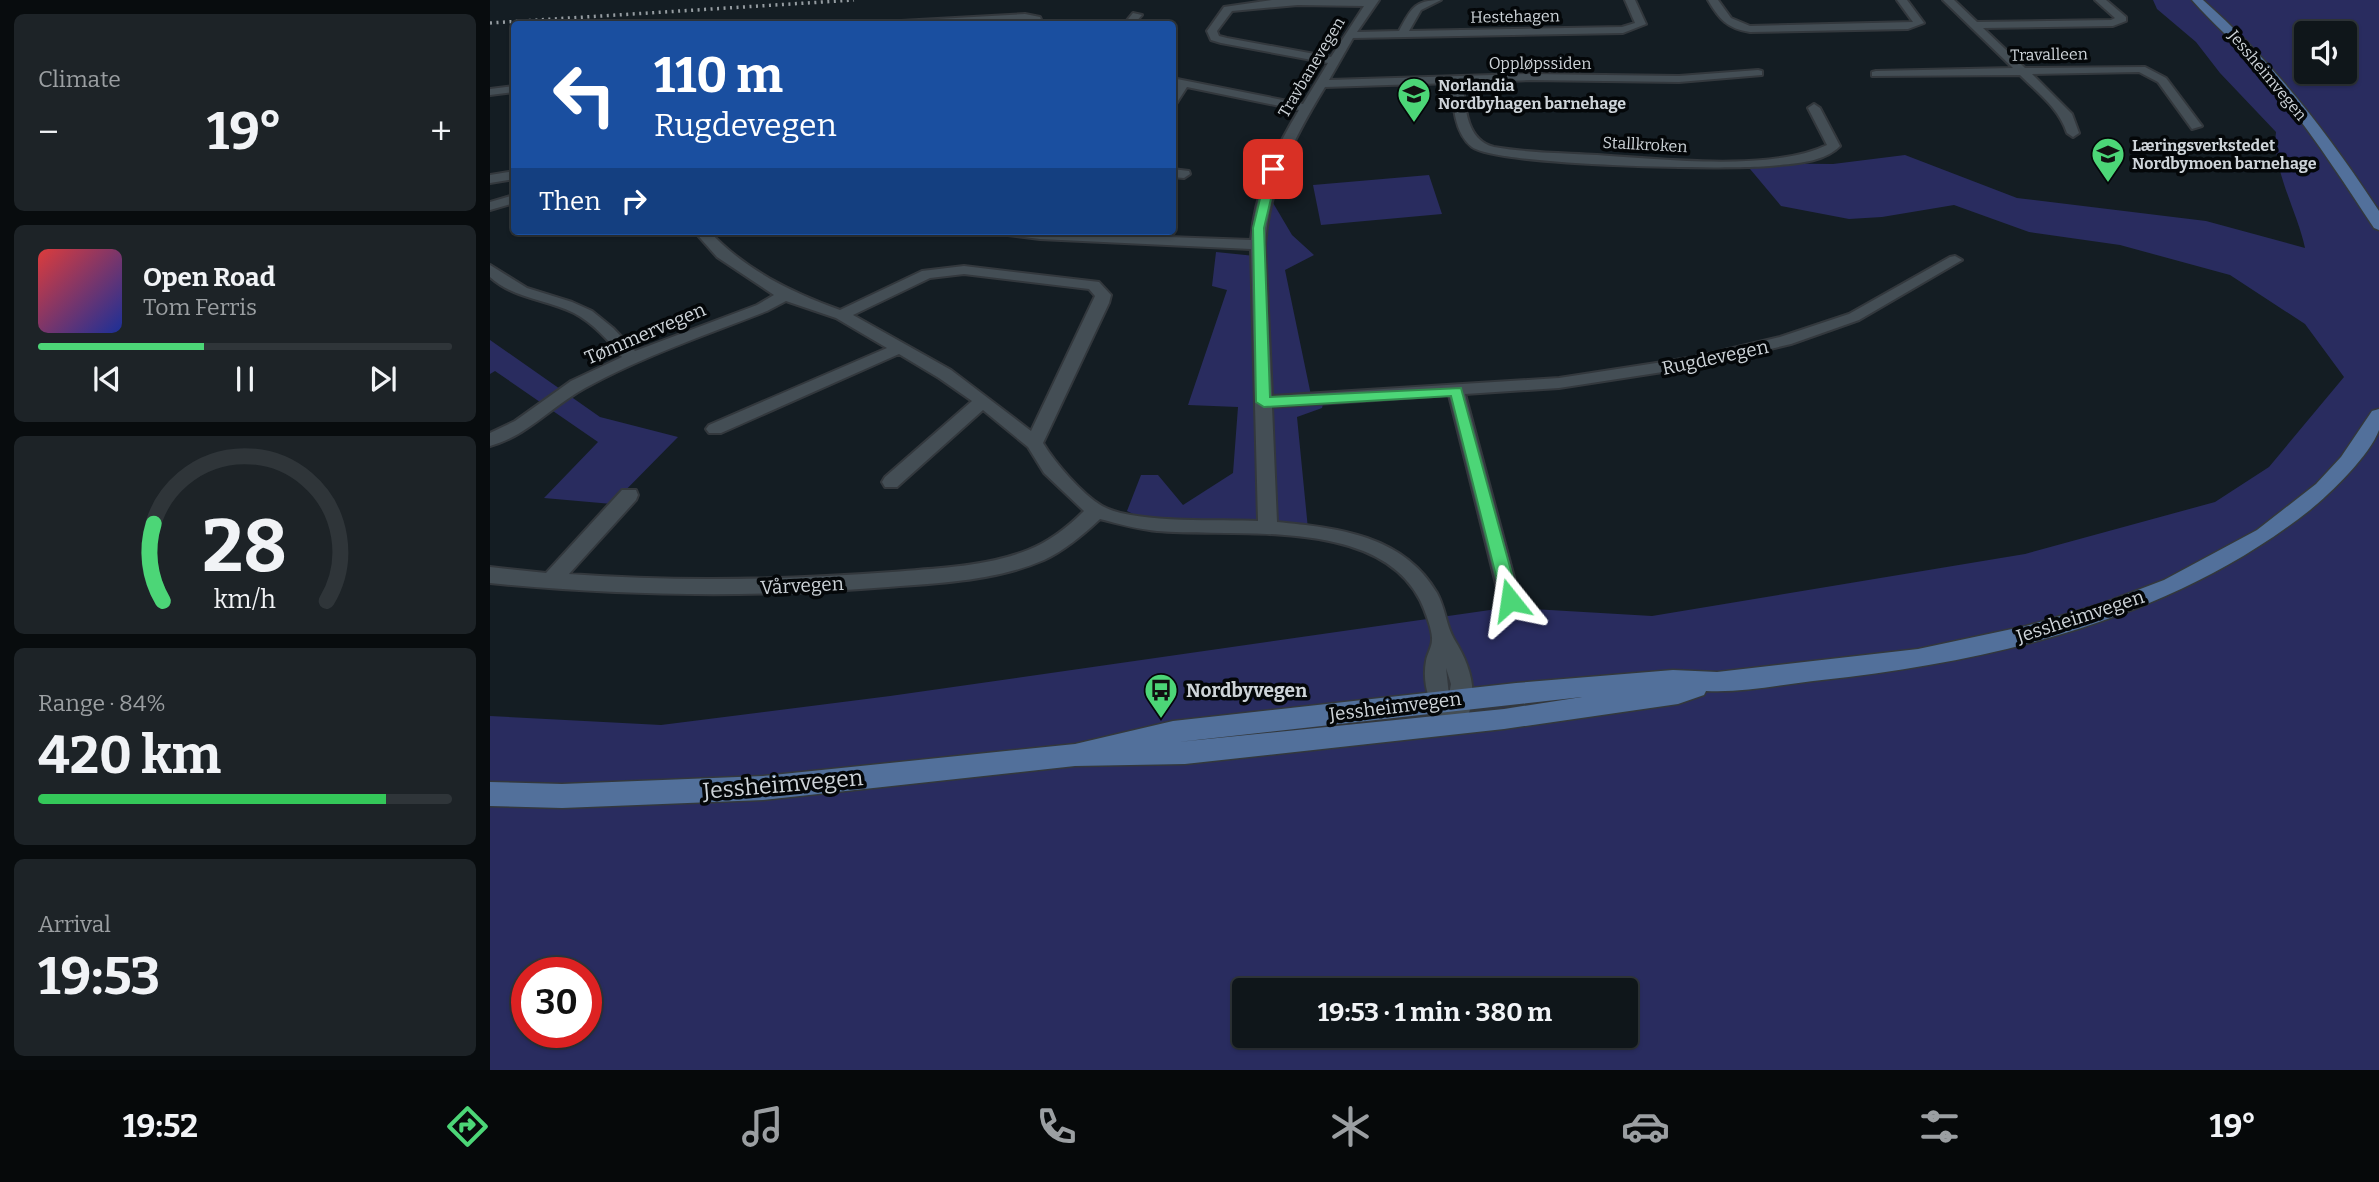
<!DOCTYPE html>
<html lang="en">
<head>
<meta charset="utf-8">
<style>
  :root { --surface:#0f161a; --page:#1d2327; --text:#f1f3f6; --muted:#9b9fa2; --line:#2f3539; --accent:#4cd677 }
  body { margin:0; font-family:Bitter,serif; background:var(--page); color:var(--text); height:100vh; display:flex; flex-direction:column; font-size:26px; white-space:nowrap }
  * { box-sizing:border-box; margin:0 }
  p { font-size:23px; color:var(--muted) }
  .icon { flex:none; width:38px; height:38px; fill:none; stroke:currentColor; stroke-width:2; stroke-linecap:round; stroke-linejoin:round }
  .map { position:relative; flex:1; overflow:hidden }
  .sheet { display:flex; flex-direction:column; gap:14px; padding:14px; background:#080c0e; width:490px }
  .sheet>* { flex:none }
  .guide { position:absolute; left:21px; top:21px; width:665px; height:214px; border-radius:7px; box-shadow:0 2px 5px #0004,0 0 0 2px var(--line); background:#1a4fa0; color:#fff; overflow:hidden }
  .controls { position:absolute; left:1804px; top:21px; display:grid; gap:14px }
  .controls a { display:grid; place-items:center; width:63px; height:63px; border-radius:7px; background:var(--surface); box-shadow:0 2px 5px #0004,0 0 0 2px var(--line); font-size:35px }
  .speed { position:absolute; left:21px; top:957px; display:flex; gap:14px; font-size:35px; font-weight:700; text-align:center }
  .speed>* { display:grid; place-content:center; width:91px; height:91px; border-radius:50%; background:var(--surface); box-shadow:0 2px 5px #0004,0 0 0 2px var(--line); line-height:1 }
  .speed .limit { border:10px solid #d22; background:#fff; color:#111 }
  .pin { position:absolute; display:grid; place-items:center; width:60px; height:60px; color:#fff; margin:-30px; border-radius:14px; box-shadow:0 4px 10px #0006 }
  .me { position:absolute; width:77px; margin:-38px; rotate:345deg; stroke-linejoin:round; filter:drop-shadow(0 0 5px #0008) }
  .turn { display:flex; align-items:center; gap:24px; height:147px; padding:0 28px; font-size:32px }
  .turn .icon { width:91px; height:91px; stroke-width:2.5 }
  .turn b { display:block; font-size:49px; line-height:60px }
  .then { display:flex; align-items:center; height:66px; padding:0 28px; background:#0003; gap:14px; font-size:26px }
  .big { font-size:52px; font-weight:700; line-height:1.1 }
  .sheet .tile { flex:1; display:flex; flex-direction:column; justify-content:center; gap:10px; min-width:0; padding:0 24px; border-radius:10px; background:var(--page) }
  .sheet .dial { align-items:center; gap:0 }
  .dial svg { height:182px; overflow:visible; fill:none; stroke:var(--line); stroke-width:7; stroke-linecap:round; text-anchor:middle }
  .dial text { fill:var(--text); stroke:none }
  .song { display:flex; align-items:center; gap:21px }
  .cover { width:84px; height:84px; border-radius:10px; background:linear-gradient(135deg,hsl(0 70% 55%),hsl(230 70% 35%)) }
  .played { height:7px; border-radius:4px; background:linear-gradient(90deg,var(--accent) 40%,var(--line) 40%) }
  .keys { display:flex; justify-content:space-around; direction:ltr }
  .heat { display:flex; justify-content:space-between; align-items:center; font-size:38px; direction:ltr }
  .charge { height:10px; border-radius:5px; background:linear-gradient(90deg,#34c759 84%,var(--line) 0) }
  .trip { position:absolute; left:742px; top:978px; width:406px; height:70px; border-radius:7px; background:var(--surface); box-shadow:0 2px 5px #0004,0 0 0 2px var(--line); font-weight:700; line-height:70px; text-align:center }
  .dock { display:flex; height:112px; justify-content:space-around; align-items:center; background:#06090a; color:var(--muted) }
  .dock .icon { width:49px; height:49px }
  .dock .on { color:var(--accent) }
  .dock b { font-size:32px; color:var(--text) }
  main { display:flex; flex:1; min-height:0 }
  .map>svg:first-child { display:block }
  .green { fill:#292c5f; fill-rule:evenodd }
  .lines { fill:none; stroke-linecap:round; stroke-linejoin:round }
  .minor-casing { stroke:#33383d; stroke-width:4 }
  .major-casing { stroke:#33383d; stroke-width:3 }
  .minor { fill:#444e55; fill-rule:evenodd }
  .major { fill:#52709b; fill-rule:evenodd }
  .rail { stroke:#959ca1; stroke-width:3.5; stroke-dasharray:2 4.5; stroke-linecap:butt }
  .route { fill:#4cd677; stroke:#318b4d; stroke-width:2 }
  .labels { text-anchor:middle; stroke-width:7; stroke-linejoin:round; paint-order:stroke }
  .far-street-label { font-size:16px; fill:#ced4d9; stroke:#040709 }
  .far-poi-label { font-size:16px; font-weight:bold; fill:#ced4d9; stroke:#040709; text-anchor:start }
  .street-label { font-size:19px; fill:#ced4d9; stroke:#040709 }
  .poi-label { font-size:19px; font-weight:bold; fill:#ced4d9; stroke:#040709; text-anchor:start }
  .near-street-label { font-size:23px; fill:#ced4d9; stroke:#040709 }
</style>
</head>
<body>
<main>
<section class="sheet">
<div class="tile"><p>Climate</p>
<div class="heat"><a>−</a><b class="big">19°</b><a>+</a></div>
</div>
<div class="tile">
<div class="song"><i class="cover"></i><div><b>Open Road</b><p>Tom Ferris</p></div></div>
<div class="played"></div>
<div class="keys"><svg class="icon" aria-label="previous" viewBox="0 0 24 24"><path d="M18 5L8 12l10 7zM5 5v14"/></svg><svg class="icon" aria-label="pause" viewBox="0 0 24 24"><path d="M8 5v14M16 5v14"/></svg><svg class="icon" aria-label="next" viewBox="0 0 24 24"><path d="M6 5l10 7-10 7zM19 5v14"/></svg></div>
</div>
<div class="tile dial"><svg viewBox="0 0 100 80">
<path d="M14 69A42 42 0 1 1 86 69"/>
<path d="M14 69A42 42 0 0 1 10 35" stroke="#4cd677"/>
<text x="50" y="56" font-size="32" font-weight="700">28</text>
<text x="50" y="72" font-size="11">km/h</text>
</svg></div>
<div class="tile"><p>Range · 84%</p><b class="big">420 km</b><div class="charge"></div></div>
<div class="tile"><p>Arrival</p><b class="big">19:53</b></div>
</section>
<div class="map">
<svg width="1889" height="1070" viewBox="0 0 1889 1070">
  <rect width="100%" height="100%" fill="#141d23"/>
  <path class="green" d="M1663 0H1889V1070H0V716L171 725 400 696 1007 609 1023 601 1025 608 1162 616 1535 554 1725 502 1779 467 1854 377 1815 324 1740 275 1630 245 1539 232 1464 205 1392 217 1359 219 1291 206 1255 163 1343 164 1415 155 1527 198 1716 221 1815 248C1808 213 1781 167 1786 132L1730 73 1706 42 1667 9ZM1816 33H1855V72H1816ZM37 973H96V1032H37ZM754 990H1136V1036H754Z
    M939 175 952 214 831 225 823 185Z
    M776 191 802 235 824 255 795 270 823 405 833 404 832 408 807 417 818 529 677 531 637 511 651 475H668L693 505 743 473 748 407 698 405 737 290 722 286 726 252 765 256Z
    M0 340 110 417 188 437 122 504 54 498 108 442 5 371 0 374Z"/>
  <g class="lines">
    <defs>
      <path id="minor" d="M782 0H889L867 32 909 31C921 9 924 0 951 0L931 10 919 31 1132 27 1145 23 1135 0H1145L1156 24 1133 33 863 38 839 80 1040 74 1189 76 1268 70 1272 71V75L1189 82 1040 80 973 83C975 107 976 140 1004 147 1038 153 1073 153 1107 155 1169 159 1282 172 1337 145L1318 108 1324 104 1330 108 1350 146C1335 161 1311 163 1290 165 1249 171 1008 166 982 147 964 133 963 104 962 83L835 87C804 138 779 185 775 245L782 396 1069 378 1205 357 1290 337 1359 314 1460 257 1465 256 1472 260 1369 320 1301 344 1205 367 1069 388 975 394 1030 600 1027 606 1020 608 1013 606 1010 600 959 395 782 407 787 522C848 528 913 535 947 593 955 607 956 625 964 639 979 663 990 692 976 720 967 723 959 725 950 722 939 703 932 683 936 661 937 654 942 647 942 640 943 631 934 608 930 600 887 516 745 538 667 531 647 529 629 524 610 519 593 535 575 550 554 560 505 581 450 583 398 587 265 598 132 596 0 583V567L56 573 132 490H146L148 495 146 500 79 574C187 582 294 580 402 572 447 568 495 567 538 550 559 542 578 527 594 511L554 473 538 447 493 410 407 487H395L392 482 395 477 482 401 449 378 409 354 231 433H219L216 429 219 425 397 348 346 318 296 301 277 311C216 335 153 356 95 388 62 406 37 436 0 446V433L25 421 81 381 132 357C118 340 103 323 84 313 56 299 24 299 0 277V265L37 288 82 302 102 311 123 328 145 351 267 305 284 295 227 257 204 231H219C255 270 301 292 350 310L432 271 474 266 609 282 621 295 619 303 553 443C565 463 592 494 612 506 643 524 731 519 768 521L761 249 550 239 518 235 511 231 761 240C765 192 784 151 809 110L697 87 686 104 682 105V92L687 85 682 84V78L813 104 838 63 731 43 721 40 717 31 734 7ZM808 5 874 6 841 57 737 38 729 36 727 31 742 11ZM474 274 599 289 605 296 541 431 461 370 363 315 440 278ZM956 668 961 684 959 695Z
        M1218 0H1228L1241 18 1260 26 1423 22 1407 0H1417L1434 23 1418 29 1260 32C1238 29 1229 19 1218 0Z
        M1453 0H1464L1487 22 1621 20 1625 18 1605 0H1616L1636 17V21L1623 26 1493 28 1535 68 1655 67 1676 78 1712 126 1702 129 1668 82 1649 72 1542 74 1582 114 1589 133 1583 137 1577 133C1569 108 1548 93 1530 75L1382 76V72L1386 71 1523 68Z
        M643 13 652 15 644 24H634Z
        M535 14 550 17 553 24H543L542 21 535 20 406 24 411 21Z
        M24 86V92L0 95V89Z
        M682 169 699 171 700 174 694 178 682 177Z
        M24 171V179L0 183V175Z
        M24 195V203L0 210V202Z"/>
      <path id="major" d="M1702 0H1713C1779 58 1835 129 1883 202L1889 211V230L1884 228C1847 172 1811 116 1766 66 1746 43 1722 23 1702 0Z
        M1889 409C1889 415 1889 424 1889 430 1880 455 1841 493 1820 510 1682 619 1505 661 1332 680 1294 684 1254 693 1216 691L1214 695 1188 704 1014 729 695 764 585 766 273 800 72 808 0 806V782L72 784 273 776 585 744 683 721 1026 683 1183 670 1227 672 1428 649 1536 626 1611 604 1674 580 1767 530 1826 484 1851 457 1882 411ZM1092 697 1014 709 688 742Z"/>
    </defs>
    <use href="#minor" class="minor-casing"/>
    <use href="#major" class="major-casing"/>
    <use href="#minor" class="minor"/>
    <use href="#major" class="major"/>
    <path class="rail" d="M0 23 364 0"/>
  </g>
  <path class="route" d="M783 166 788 169 774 228 780 397 971 388 1029 600 1026 605H1014L1012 600 961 396 774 407 766 402 763 228 777 169Z"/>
  <defs>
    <symbol id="school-pin" viewBox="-11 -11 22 30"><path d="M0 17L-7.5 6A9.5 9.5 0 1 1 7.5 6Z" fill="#4cd677" stroke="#040709"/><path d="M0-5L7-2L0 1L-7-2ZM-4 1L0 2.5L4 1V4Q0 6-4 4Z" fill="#111"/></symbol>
    <symbol id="bus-pin" viewBox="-11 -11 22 30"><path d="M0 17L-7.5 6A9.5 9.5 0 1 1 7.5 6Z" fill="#4cd677" stroke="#040709"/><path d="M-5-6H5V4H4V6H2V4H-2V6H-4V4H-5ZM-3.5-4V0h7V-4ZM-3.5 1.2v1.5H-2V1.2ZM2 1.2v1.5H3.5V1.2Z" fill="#111"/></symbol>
  </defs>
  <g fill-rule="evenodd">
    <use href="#school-pin" x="905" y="75" width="38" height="52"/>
    <use href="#school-pin" x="1599" y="135" width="38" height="52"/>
    <use href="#bus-pin" x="652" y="671" width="38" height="52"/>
  </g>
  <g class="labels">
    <g class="far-street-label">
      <text transform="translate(1025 16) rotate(-1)" y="6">Hestehagen</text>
      <text transform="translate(1559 54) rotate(-1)" y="6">Travalleen</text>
      <text x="1050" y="69">Oppløpssiden</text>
      <text transform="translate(821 67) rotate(-59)" y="6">Travbanevegen</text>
      <text transform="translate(1778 75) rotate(50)" y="6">Jessheimvegen</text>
      <text transform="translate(1155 144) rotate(3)" y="6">Stallkroken</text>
    </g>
    <g class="far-poi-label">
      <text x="948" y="91">Norlandia<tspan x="948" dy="18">Nordbyhagen barnehage</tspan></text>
      <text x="1642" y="151">Læringsverkstedet<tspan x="1642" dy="18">Nordbymoen barnehage</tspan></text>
    </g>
    <g class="street-label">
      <text transform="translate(155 333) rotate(-23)" y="7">Tømmervegen</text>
      <text transform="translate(1225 357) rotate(-12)" y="7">Rugdevegen</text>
      <text transform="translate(312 585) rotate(-3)" y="7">Vårvegen</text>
      <text transform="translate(1590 616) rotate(-18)" y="7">Jessheimvegen</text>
      <text transform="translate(905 706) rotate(-7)" y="7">Jessheimvegen</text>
    </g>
    <g class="poi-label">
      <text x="696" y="697">Nordbyvegen</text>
    </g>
    <g class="near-street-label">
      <text transform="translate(293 784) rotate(-5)" y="8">Jessheimvegen</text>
    </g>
  </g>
</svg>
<div class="controls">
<a><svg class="icon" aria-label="sound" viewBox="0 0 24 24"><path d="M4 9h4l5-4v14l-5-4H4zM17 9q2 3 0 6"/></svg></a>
</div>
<div class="speed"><div class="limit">30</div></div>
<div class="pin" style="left:783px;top:169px;background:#d93025"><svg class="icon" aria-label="arrive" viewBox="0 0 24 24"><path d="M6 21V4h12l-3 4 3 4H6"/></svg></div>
<svg class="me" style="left:1020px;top:600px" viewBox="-20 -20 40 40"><path d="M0-17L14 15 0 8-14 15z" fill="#4cd677" stroke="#fff" stroke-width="4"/></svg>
<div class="trip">19:53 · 1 min · 380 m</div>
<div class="guide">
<div class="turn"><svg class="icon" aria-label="left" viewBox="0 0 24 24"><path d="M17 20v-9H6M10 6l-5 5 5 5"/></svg><div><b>110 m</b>Rugdevegen</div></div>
<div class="then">Then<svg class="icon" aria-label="right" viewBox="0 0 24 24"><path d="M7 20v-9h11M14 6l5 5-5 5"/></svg></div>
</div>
</div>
</main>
<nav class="dock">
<b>19:52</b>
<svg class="icon on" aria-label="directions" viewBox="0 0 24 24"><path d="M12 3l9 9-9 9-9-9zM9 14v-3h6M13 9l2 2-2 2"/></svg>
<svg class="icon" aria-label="music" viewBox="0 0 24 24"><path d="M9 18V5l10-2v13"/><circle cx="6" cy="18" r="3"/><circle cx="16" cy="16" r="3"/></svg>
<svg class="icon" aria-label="phone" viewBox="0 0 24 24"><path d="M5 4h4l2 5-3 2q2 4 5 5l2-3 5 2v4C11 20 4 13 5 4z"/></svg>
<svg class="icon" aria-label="climate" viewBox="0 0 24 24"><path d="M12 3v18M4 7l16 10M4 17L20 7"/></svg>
<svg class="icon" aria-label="car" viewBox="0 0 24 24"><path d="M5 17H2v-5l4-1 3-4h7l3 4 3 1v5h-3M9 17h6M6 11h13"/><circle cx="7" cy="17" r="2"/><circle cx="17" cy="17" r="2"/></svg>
<svg class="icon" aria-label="filters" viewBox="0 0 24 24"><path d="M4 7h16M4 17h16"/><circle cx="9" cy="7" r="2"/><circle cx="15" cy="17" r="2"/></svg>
<b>19°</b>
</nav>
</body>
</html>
